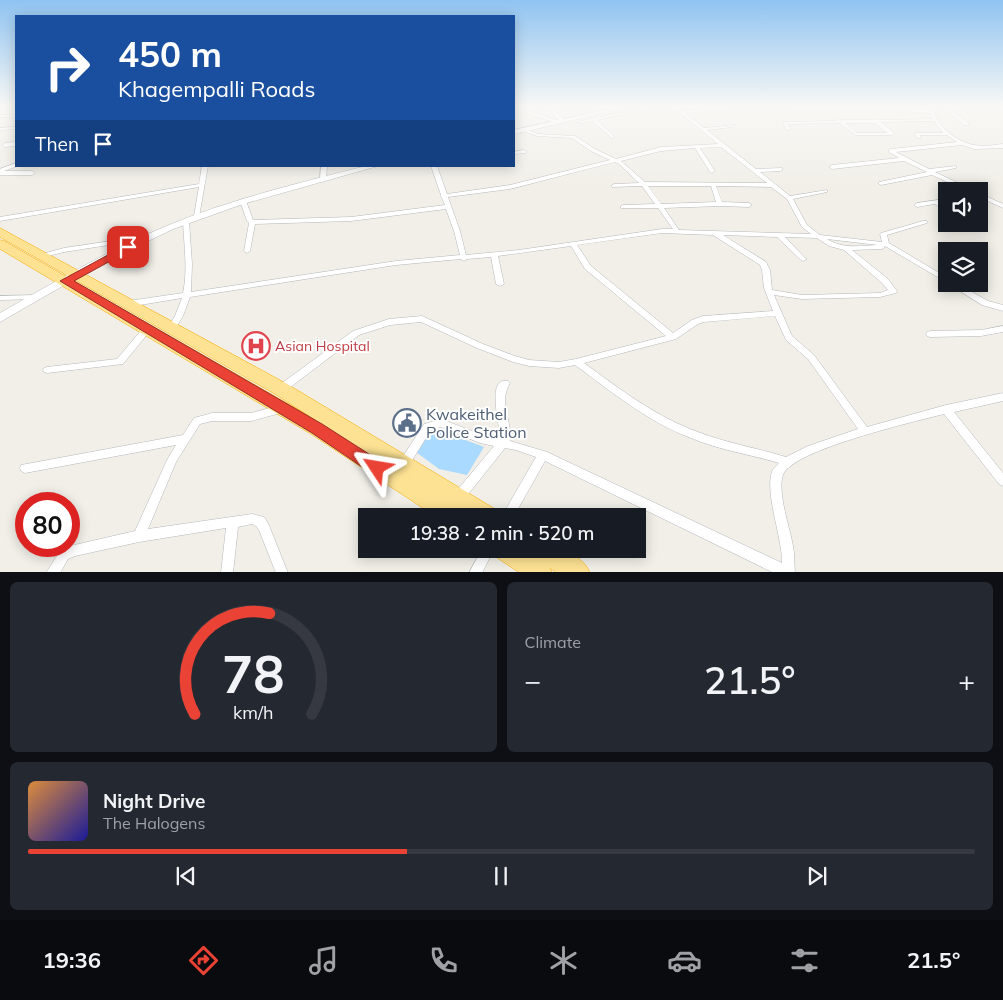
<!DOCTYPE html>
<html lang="en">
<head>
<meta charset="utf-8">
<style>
  :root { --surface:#171b24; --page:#242831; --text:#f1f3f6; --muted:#9ea1a6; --line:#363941; --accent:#ea4335 }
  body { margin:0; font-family:Mulish,sans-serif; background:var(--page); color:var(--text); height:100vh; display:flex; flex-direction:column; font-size:19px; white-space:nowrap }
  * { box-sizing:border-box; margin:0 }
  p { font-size:16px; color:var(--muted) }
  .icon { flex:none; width:28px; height:28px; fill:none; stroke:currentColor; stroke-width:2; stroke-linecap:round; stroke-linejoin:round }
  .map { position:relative; height:572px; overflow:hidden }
  .drawer { display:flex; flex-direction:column; gap:10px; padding:10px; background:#0d0f14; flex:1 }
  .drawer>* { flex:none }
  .hud { position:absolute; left:15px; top:15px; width:500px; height:152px; border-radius:0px; box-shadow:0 2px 12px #0003; background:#1a4fa0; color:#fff; overflow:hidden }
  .buttons { position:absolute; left:938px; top:182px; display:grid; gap:10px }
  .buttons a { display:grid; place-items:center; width:50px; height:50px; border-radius:0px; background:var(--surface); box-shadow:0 2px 12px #0003; font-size:25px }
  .speed { position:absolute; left:15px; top:492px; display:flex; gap:10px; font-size:25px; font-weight:700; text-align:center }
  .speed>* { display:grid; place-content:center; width:65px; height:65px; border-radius:50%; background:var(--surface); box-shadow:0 2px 12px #0003; line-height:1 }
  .speed .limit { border:8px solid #d22; background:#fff; color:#111 }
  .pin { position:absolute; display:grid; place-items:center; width:42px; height:42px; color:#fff; margin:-21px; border-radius:10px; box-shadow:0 2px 8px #0006 }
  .me { position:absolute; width:55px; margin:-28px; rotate:303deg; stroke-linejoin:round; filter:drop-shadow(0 0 4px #0008) }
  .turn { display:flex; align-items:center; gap:18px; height:105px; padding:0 20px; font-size:22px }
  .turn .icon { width:65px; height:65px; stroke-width:2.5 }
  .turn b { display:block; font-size:35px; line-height:42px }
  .then { display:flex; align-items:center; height:48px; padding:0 20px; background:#0003; gap:10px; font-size:19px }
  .big { font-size:38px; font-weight:600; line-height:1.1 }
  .drawer .card { flex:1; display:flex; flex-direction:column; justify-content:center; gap:8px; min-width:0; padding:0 18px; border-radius:8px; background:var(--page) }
  .drawer .dial { align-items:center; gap:0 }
  .dial svg { height:130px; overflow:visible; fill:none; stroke:var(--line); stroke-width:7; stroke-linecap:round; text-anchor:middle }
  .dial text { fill:var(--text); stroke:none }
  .song { display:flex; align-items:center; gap:15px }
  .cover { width:60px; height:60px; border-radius:8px; background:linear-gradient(135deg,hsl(30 70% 55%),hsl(240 70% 35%)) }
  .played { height:5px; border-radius:2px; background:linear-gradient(90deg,var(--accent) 40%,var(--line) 40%) }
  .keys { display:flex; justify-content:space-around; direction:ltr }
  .heat { display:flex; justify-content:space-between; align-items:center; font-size:28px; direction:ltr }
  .drawer .tiles { flex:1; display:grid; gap:10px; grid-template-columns:1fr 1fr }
  .card:last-child { grid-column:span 2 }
  .trip { position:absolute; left:358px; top:508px; width:288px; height:50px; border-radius:0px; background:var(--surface); box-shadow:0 2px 12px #0003; font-weight:600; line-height:50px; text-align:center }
  .tab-bar { display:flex; height:80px; justify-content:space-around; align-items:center; background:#090b0e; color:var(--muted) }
  .tab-bar .icon { width:35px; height:35px }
  .tab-bar .active { color:var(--accent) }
  .tab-bar b { font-size:22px; color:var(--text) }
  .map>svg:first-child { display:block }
  .water { fill:#aadaff }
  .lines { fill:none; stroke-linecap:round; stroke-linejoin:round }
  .street-casing { stroke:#b5b8bc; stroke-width:1 }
  .secondary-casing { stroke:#b6babf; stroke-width:1 }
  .highway-casing { stroke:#f9ab00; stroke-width:1 }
  .street { fill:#fff; fill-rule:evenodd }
  .secondary { fill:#fff; fill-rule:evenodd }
  .highway { fill:#fde293; fill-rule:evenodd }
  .route { fill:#ea4335; stroke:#982c22 }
  .labels { text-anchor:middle; stroke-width:4; stroke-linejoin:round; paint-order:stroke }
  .health-label { font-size:14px; fill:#be3a42; stroke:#fff; text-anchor:start }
  .near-service-label { font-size:16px; fill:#4e5e75; stroke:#fff; text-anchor:start }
</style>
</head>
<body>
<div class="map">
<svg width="1003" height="573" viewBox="0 0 1003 573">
  <rect width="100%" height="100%" fill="#f1efe8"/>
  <path class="water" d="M436 429 484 447 467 475 439 469 416 452 430 431Z"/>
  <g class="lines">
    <defs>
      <path id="street" d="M514 107 560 121V122L556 123 514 109Z
        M546 107H551L565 120V122H561Z
        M646 107H655L597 120 614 136V138H612L592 121 581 123 569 119 571 118 581 121Z
        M673 107H678L682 111 723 107H741L739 108 685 113 704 128 734 125V126L732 127 707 130 756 169 782 168V170L780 171 760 172 790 196 827 190V192L793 199 807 225 820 235 882 242 880 234 881 233 923 221H927V223L887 235 889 243 946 277V282L885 246 884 248 882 249 852 250 888 279 897 291 896 293 880 297 802 299 774 295 792 336 814 355 867 427 946 405 1003 393V401L954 412 1003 473V486L999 484 944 414C917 421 791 450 783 475 777 492 790 528 793 546 795 555 794 564 795 573H774L545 461 514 516H502L536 457 516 450 505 448 462 502 458 503 454 502 452 498 454 494 494 446 480 443 441 427 431 430 408 467 404 469 400 467 399 464 400 461 424 424 441 419 485 436 500 439C501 428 485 376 508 381L510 383C498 403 512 419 510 441L547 452 782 563C783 539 763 490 773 469 775 467 777 465 779 463 749 454 719 450 691 438 648 422 612 392 575 365L559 368 529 366 513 362 477 348 421 322 390 325 359 335 284 392 281 393 278 392 276 389 278 386 353 331 389 319 422 316 483 344 515 356 529 360 559 362 576 359 666 336 585 269 571 246 498 256 504 284 500 286 496 284 491 257 467 259 464 261 461 259 396 265 190 297 183 316 174 331H168L167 329 175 316 182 298 128 307 124 304 128 301 183 293C188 270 184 245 183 221L186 219 189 221 192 264 191 292 396 261 460 255 454 231 446 209 351 221 255 224 250 251 247 253 244 251 249 223 247 221 240 201 243 199 246 201 253 220 351 217 445 205 442 198 440 196 441 195 431 166H437L447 194 510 185 610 160 591 151 572 138 537 136 521 130V128H523L538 134 575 136 595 149 616 159 661 147 718 144ZM721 147 767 183 645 182 621 161 661 151 695 148 710 172 712 173 715 171 700 148ZM615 162 619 164 639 183 614 184 611 186 612 187 642 186 655 204 623 205 621 206V208H658L673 229H662L519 250 466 255 460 231 448 197 510 189ZM648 186H711L716 202 661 204ZM716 186 771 187 787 199 802 227 811 234 679 230 664 208 720 206 749 207 752 205 749 203 722 202ZM662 233 713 235 760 265 762 270 764 288 773 311 703 316 692 320 673 333 591 266 577 245ZM723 235 777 237 801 260 803 261 807 259 805 258 785 237 817 238 829 246 844 250 882 283 888 290 880 293 802 295 772 290 770 270 766 262ZM827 239 878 245C861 246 842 249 827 239ZM775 316 786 340 808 359 858 429 808 446 786 457C757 448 726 443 698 432 656 417 620 389 584 363L676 339 698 324 704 322Z
        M789 107H876L930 110V107H934C935 113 935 117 939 122 945 132 963 144 975 145 984 147 994 145 1003 144V148L974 149 962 145 896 152 929 169 956 166V168L935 172 973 190 974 191H967L932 175 881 185 878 183 879 182 927 172 904 161 832 169 829 167 832 165 899 158 889 152V150L891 149 957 142 947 135H920L921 138H917L915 134V133H943L934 121 881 122 894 133V134L892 135H856L839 123 788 124 791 129 789 130H787L783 123V122L836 121 838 119 842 120H873L875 119 878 120 932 119 930 113 870 109H791L789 108ZM845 123H875L887 133H857Z
        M953 107H958L953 111 968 123V125H964L948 112V110Z
        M995 107 1003 108V111L995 108Z
        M0 115H16V117H0Z
        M16 127V129L0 130V128Z
        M16 142V146L5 147 2 145 5 143Z
        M524 150 527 152 526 153 514 154V152Z
        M16 163V166H18L4 171H32L35 173 32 175H0V169Z
        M202 166H208L199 217 197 218 194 216 199 187 0 221V217L199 184Z
        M321 166H327L326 180 323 182 320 180Z
        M979 193 1003 204V208L979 197Z
        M946 199V203H942L946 206V211L935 204 917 207 914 205 917 203Z
        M966 224H973L977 227 976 228H972Z
        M145 236 147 237 148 238 147 239 64 252 44 257 41 255 42 254 64 248Z
        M949 284H958L988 301 1003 305V311L982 305Z
        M37 295H40L41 297 40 299 0 300V296Z
        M147 326 150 327 151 329 150 331 123 364 47 373 44 372 43 370 44 368 47 367 117 359 144 327Z
        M1003 326V332L981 336 930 337 927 336 926 334 927 332 930 331 981 330Z
        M281 405 284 406 286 409 284 412 251 421H212L200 424 176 462 148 529 252 514 264 517 268 523 288 573H276L259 530 256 526 252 524 238 527 233 573H221L226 528 139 542 75 556 68 559 60 573H46L60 551 70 546 135 531 167 460 176 445 25 473 21 471 20 468 21 465 183 435 194 418 212 413H251Z
        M482 549H494L482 573H469Z"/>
      <path id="secondary" d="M619 107H630L514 134V130Z
        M366 166H378L243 204 173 229 99 265 0 322V313C55 282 110 249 169 225 232 199 299 183 366 166Z"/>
      <path id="highway" d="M0 228 287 384 495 509 498 516H470L461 511 463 516H435L311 434 0 249V240L4 241 316 420 275 394 0 237Z
        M493 549H524L531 553 529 549C551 549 580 549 590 573H557L550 568 552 573H520L496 557Z"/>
    </defs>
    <use href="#street" class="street-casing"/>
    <use href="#secondary" class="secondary-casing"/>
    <use href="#highway" class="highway-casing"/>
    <use href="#street" class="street"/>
    <use href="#secondary" class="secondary"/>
    <use href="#highway" class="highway"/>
  </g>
  <linearGradient id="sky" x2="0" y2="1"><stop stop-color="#8fc3f1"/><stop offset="0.57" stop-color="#f9f8f5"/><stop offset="1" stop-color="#f9f8f5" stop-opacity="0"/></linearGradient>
  <rect width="1003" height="187" fill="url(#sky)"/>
  <path class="route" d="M128 244 132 245V249L74 281 322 424 383 463 385 468 383 473 377 475 371 473 312 433 60 281Z"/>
  <defs>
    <symbol id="hospital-ring" viewBox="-11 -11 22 22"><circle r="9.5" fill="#fff" stroke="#e0444e" stroke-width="1.5"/><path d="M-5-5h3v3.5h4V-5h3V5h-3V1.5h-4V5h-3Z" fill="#e0444e"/></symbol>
    <symbol id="civic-ring" viewBox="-11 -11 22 22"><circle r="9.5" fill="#fff" stroke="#5c6f8a" stroke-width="1.5"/><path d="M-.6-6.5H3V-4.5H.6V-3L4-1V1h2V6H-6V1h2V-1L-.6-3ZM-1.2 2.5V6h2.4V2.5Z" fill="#5c6f8a"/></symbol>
  </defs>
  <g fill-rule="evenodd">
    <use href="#hospital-ring" x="240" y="330" width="32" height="32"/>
    <use href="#civic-ring" x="391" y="407" width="32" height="32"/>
  </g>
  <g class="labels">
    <g class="health-label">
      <text x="275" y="351">Asian Hospital</text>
    </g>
    <g class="near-service-label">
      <text x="426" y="420">Kwakeithel<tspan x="426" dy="18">Police Station</tspan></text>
    </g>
  </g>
</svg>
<div class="buttons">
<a><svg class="icon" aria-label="sound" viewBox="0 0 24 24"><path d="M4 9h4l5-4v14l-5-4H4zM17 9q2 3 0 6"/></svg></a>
<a><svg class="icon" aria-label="layers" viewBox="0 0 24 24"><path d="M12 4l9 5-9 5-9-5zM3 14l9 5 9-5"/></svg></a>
</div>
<div class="speed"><div class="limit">80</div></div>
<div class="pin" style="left:128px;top:247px;background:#d93025"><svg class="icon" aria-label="arrive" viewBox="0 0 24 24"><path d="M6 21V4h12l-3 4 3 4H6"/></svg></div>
<svg class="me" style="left:377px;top:468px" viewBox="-20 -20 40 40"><path d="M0-17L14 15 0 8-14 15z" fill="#ea4335" stroke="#fff" stroke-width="4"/></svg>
<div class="trip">19:38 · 2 min · 520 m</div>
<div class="hud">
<div class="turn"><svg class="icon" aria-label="right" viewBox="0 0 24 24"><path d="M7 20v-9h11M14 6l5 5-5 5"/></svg><div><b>450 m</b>Khagempalli Roads</div></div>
<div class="then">Then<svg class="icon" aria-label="arrive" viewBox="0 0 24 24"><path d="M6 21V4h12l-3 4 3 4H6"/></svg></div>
</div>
</div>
<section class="drawer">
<div class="tiles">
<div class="card dial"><svg viewBox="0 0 100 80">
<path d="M14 69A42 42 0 1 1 86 69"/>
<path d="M14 69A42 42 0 0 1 60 7" stroke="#ea4335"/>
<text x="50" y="56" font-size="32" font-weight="700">78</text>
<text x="50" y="72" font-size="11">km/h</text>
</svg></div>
<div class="card"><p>Climate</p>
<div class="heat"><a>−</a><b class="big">21.5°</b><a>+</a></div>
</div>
<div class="card">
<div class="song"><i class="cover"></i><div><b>Night Drive</b><p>The Halogens</p></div></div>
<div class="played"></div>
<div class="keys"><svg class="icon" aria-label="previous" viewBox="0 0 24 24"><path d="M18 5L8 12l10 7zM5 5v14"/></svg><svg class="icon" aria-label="pause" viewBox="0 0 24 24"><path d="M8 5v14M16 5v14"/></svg><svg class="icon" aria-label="next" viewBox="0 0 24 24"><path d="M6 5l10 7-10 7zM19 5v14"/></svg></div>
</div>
</div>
</section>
<nav class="tab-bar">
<b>19:36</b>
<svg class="icon active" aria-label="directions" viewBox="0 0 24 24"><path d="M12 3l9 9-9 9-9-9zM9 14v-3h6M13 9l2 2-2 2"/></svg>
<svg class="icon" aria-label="music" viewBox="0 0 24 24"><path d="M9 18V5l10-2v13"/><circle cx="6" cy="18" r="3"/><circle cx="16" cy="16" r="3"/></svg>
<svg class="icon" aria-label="phone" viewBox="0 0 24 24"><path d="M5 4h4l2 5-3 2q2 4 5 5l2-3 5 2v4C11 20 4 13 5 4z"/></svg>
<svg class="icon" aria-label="climate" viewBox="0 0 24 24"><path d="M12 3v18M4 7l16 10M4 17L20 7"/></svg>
<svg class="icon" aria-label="car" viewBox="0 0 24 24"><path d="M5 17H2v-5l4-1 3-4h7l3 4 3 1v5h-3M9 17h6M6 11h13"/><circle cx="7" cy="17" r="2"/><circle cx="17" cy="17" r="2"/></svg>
<svg class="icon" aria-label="filters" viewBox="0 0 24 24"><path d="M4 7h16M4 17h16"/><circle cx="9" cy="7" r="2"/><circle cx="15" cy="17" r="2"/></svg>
<b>21.5°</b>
</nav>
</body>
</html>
